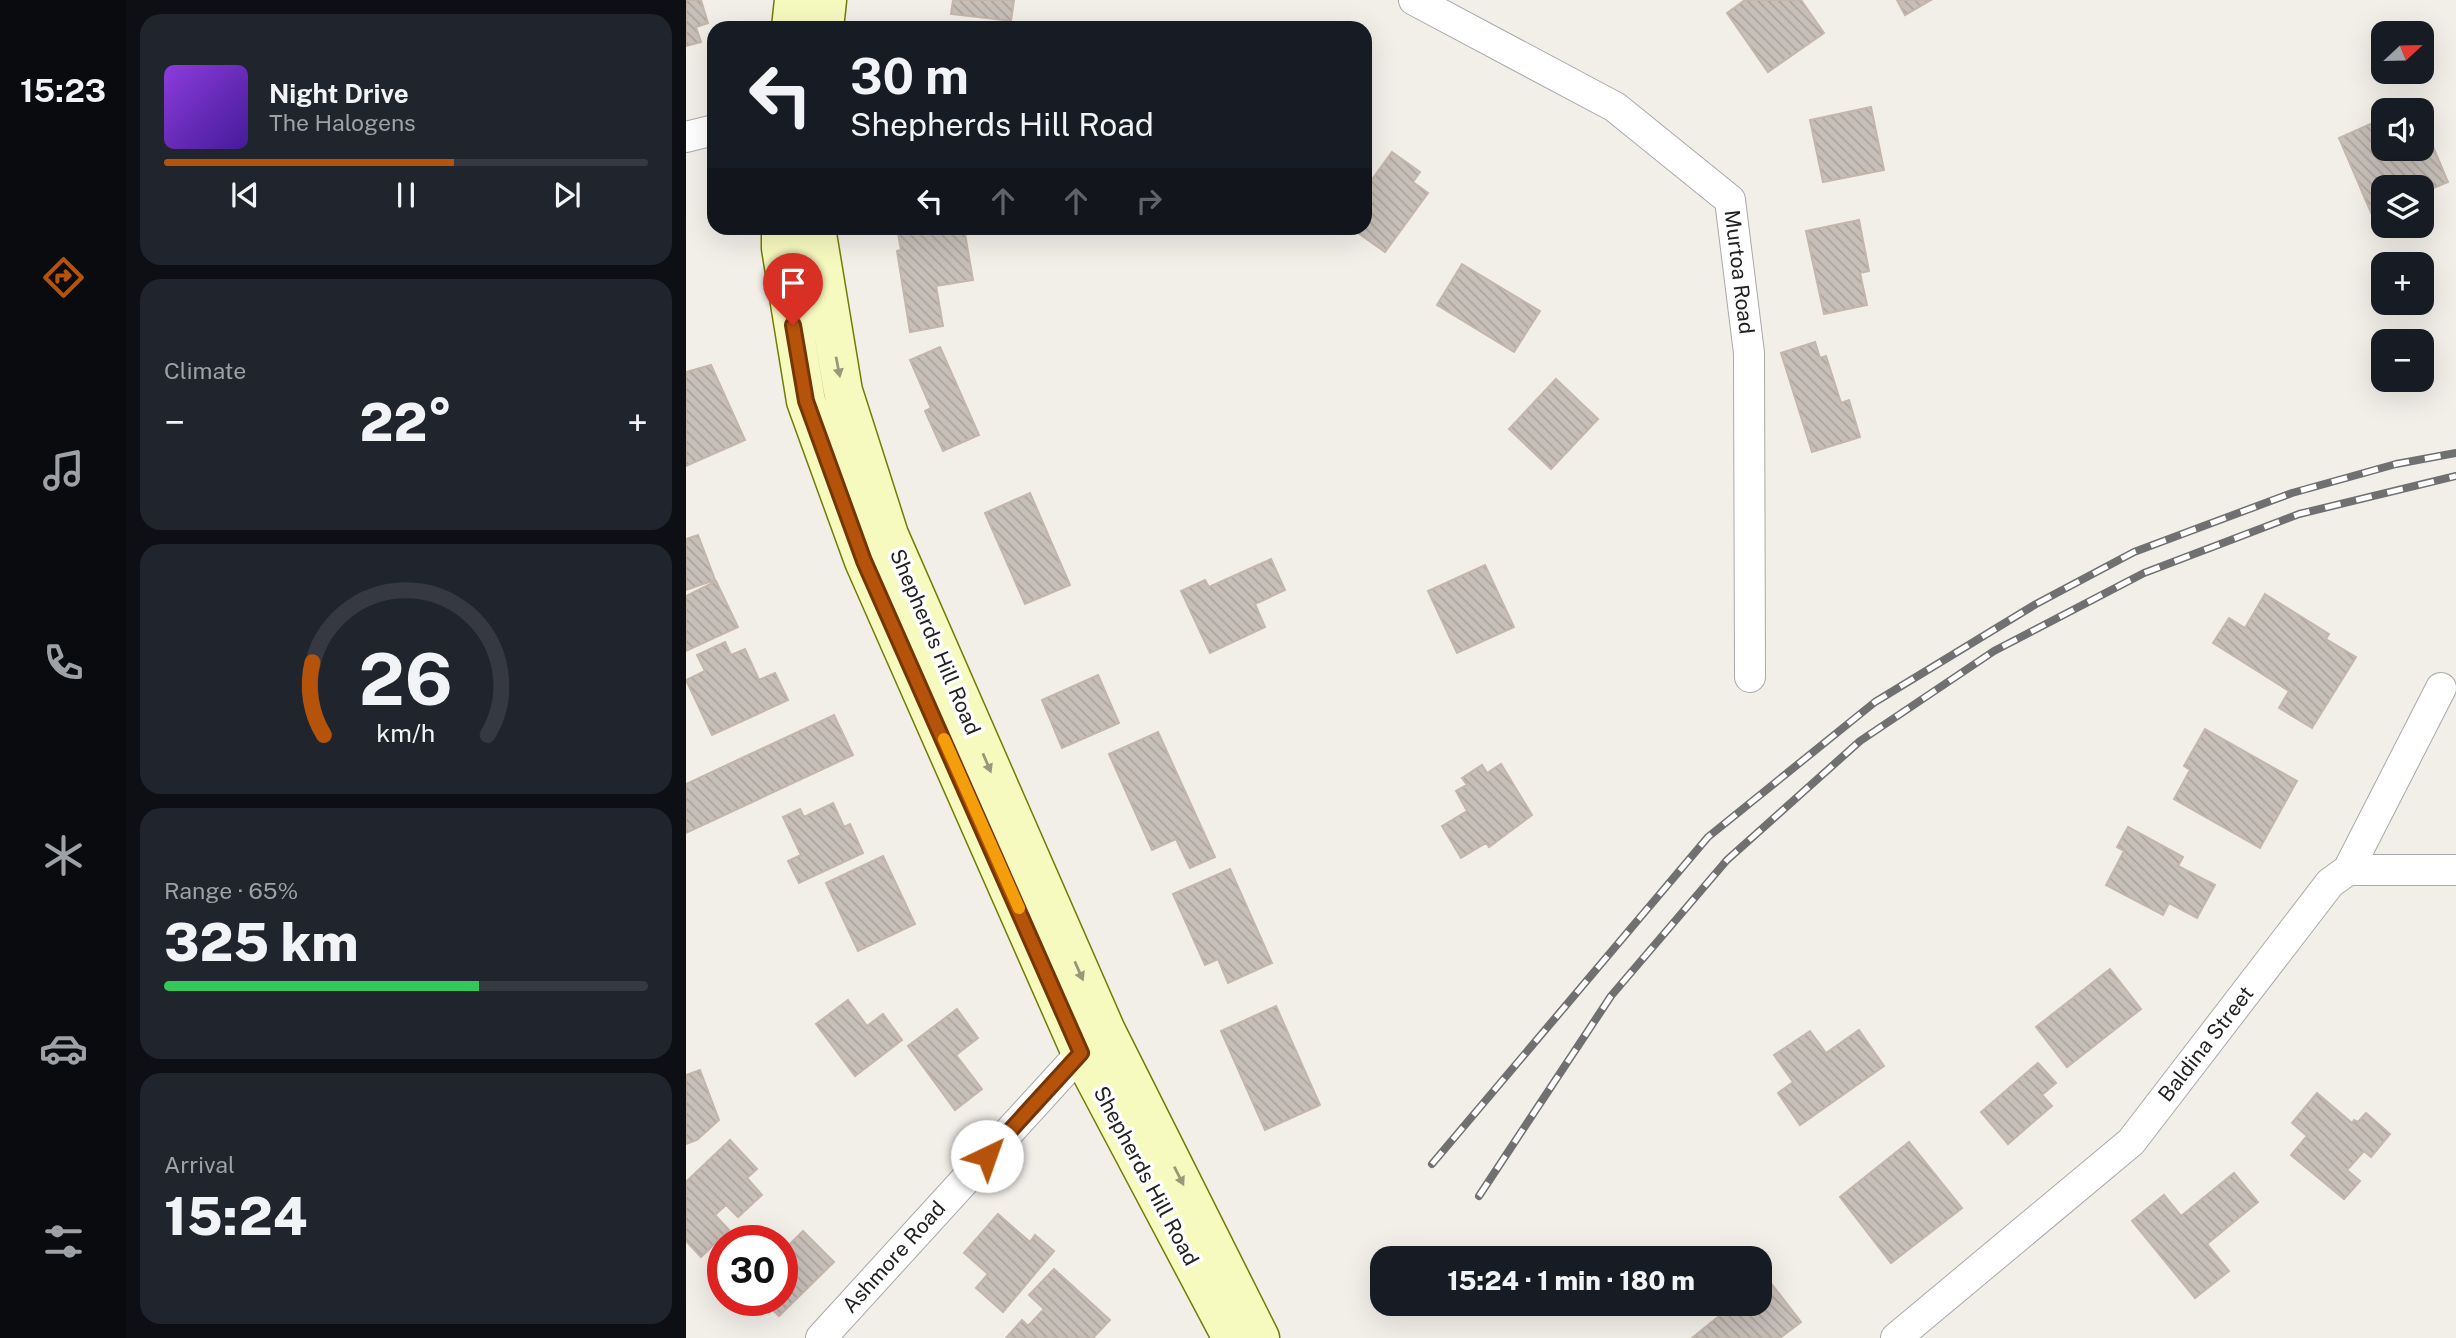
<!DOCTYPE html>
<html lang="en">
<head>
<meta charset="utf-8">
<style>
  :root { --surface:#171b24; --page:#20242c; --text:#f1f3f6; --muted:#9ea1a6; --line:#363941; --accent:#b45309 }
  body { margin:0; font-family:"Public Sans",sans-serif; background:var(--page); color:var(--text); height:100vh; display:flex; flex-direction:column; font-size:26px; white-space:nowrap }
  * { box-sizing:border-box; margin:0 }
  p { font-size:23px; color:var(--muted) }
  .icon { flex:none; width:38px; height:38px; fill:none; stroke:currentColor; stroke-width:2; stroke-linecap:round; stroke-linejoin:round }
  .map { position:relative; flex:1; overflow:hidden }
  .panel { display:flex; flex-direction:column; gap:14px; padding:14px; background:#0d0f14; width:560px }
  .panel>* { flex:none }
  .guide { position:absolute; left:21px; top:21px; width:665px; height:214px; border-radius:21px; box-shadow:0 7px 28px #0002; background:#171b24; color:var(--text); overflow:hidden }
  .needle { width:46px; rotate:68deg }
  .fabs { position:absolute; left:1685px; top:21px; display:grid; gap:14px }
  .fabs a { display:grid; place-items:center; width:63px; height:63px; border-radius:14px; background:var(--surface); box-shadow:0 7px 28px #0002; font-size:35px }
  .speed { position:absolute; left:21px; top:1225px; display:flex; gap:14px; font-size:35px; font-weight:700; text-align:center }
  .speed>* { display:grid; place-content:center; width:91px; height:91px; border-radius:50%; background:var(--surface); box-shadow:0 7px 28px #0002; line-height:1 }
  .speed .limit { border:10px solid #d22; background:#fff; color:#111 }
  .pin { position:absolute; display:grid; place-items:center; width:60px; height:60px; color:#fff; margin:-72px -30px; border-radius:50% 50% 50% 0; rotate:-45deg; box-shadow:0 0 7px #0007 }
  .pin .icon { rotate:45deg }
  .me { position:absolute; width:77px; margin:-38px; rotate:42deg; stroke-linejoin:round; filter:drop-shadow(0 0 5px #0008) }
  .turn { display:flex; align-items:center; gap:24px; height:147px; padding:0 28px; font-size:32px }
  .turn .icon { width:91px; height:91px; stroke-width:2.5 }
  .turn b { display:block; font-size:49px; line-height:60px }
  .lanes { display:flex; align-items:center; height:66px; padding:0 28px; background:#0003; justify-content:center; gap:35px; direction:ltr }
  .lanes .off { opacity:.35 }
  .big { font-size:52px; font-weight:800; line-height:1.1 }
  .panel .tile { flex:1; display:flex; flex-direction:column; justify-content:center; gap:10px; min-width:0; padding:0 24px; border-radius:21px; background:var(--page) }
  .panel .dial { align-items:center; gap:0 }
  .dial svg { height:182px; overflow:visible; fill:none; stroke:var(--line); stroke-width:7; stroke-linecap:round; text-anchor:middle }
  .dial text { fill:var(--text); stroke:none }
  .song { display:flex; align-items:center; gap:21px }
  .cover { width:84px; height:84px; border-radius:10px; background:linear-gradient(135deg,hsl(270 70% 55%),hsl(260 70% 35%)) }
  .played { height:7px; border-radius:4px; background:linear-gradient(90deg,var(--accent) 60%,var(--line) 60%) }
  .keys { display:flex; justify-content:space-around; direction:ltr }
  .heat { display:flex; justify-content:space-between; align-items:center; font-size:38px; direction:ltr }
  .charge { height:10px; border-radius:5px; background:linear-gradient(90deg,#34c759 65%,var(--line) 0) }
  .trip { position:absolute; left:684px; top:1246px; width:402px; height:70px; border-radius:21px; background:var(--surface); box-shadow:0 7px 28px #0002; font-weight:800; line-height:70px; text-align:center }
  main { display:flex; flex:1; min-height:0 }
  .tab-bar { display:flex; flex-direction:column; width:126px; justify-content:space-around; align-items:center; background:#090b0e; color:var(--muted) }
  .tab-bar .icon { width:49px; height:49px }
  .tab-bar .selected { color:var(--accent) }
  .tab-bar b { font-size:32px; color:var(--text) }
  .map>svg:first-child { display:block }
  .building { fill:url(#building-back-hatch); stroke:#c4b6ab; stroke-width:2 }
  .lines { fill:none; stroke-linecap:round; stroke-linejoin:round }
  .minor-casing { stroke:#a9a9a9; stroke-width:32 }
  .secondary-casing { stroke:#707d05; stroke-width:41 }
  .minor { stroke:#fff; stroke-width:30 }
  .secondary { stroke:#f7fabf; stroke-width:38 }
  .rail-casing { stroke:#707070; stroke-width:8 }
  .rail { stroke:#fff; stroke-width:5; stroke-dasharray:16; stroke-linecap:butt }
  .oneway { fill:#979978 }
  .route-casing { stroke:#753606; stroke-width:18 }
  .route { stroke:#b45309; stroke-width:12 }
  .slow { stroke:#f59e0b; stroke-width:12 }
  .labels { text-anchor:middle; stroke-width:7; stroke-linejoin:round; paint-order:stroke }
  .street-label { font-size:21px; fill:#222; stroke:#fff }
</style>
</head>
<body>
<main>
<nav class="tab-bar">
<b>15:23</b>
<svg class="icon selected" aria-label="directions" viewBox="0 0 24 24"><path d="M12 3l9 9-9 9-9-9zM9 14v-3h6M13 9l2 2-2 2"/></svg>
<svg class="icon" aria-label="music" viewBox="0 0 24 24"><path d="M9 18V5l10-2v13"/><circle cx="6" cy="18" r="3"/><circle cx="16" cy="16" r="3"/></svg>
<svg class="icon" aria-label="phone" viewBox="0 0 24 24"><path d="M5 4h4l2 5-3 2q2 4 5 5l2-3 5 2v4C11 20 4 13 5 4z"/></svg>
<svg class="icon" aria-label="climate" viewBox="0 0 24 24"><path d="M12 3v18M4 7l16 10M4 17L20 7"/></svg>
<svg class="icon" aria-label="car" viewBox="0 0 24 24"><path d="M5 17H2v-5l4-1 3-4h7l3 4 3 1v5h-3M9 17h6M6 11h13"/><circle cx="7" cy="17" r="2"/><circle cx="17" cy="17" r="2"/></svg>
<svg class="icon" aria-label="filters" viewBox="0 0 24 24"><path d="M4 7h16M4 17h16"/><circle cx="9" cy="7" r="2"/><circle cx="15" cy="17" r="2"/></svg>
</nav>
<section class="panel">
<div class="tile">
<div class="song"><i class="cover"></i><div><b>Night Drive</b><p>The Halogens</p></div></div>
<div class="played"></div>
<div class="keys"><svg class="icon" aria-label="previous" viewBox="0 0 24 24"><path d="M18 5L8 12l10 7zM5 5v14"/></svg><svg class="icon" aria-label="pause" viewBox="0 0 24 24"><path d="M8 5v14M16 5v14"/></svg><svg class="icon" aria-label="next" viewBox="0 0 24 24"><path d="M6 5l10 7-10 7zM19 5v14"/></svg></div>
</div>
<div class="tile"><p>Climate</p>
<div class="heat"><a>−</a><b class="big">22°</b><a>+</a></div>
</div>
<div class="tile dial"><svg viewBox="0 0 100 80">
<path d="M14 69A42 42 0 1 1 86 69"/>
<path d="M14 69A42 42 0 0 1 9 37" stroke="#b45309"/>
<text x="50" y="56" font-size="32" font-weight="700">26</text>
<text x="50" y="72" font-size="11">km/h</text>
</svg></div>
<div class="tile"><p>Range · 65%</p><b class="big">325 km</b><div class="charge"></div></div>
<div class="tile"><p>Arrival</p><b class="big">15:24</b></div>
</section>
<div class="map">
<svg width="1770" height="1338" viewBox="0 0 1770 1338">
  <defs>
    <pattern id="building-back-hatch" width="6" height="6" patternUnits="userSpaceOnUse" patternTransform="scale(1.75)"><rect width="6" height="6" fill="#c7bfb8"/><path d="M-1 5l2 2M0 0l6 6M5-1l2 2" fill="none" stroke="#aba49e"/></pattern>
  </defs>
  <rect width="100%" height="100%" fill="#f2efe9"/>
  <path class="building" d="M0 0H15L22 23 10 27 15 42 0 46Z
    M267 0H328L325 21 265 14Z
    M1059 0H1115L1138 33 1082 72 1041 13Z
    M1211 0H1245L1219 15Z
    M1185 107 1198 170 1137 182 1124 120Z
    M1698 118V149H1736V121L1762 182 1736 193V187H1698V209L1686 215 1653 138Z
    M706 152 734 172 727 182 742 193 699 252 665 228H679V189Z
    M1173 220 1183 271 1174 273 1181 305 1138 314 1120 231Z
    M211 228H278L287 280 250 286 257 326 224 332 211 251 215 250Z
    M776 264 854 311 828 352 751 305Z
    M1129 342 1134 358 1140 356 1155 403 1163 400 1174 437 1126 452 1095 353Z
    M254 347 293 435 257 451 239 411 245 408 224 360Z
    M25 365 59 440 0 466V372Z
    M870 379 912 419 865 469 823 429Z
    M344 493 384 585 339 604 299 513Z
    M12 535 29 580 0 590V539Z
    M585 559 599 590 569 604 579 627 524 653 495 591 519 580 523 587Z
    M799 565 828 627 771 653 742 591Z
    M30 581 52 627 0 651V596Z
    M1579 594 1643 634 1640 639 1670 657 1626 728 1593 708 1603 691 1527 643 1543 618 1559 628Z
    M39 642 45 655 59 649 73 680 89 673 102 700 26 735 0 680 19 671 11 655Z
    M412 675 433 723 376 748 356 700Z
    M148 715 167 755 0 833V784Z
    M1519 729 1611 781 1574 848 1488 799 1504 770 1498 766Z
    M472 732 529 857 504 868 490 839 466 850 423 754Z
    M815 764 846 815 803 847 800 843 775 858 756 826 781 811 770 791 781 785 776 778 796 765 801 773Z
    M147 803 158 827 164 824 177 853 113 883 102 861 115 855 97 817 114 809 118 817Z
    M1442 827 1497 857 1492 866 1529 885 1511 918 1483 903 1477 915 1420 885 1438 851 1431 847Z
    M197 856 229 924 172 951 140 883Z
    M544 869 586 963 542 983 532 959 519 965 487 894Z
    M1424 969 1455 1009 1381 1067 1350 1027Z
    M162 1000 181 1026 197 1014 216 1040 169 1076 130 1024Z
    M590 1006 634 1105 579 1130 535 1031Z
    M271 1009 292 1038 270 1055 296 1089 269 1110 222 1046Z
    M1173 1030 1198 1066 1114 1125 1092 1093 1107 1082 1088 1055 1124 1031 1140 1053Z
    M1352 1063 1370 1083 1356 1095 1366 1106 1322 1144 1295 1112Z
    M14 1070 33 1120 11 1140 0 1144V1075Z
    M1631 1093 1666 1123 1668 1120 1672 1122 1680 1113 1704 1134 1685 1157 1678 1151 1661 1170 1674 1181 1658 1199 1605 1155 1621 1136 1606 1123Z
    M44 1140 71 1169 61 1178 76 1195 52 1217 40 1205 29 1215 43 1230 15 1257 0 1241V1182Z
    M1223 1142 1276 1208 1205 1263 1154 1197Z
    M1548 1173 1572 1202 1521 1244 1543 1271 1509 1298 1446 1221 1478 1195 1495 1216Z
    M312 1214 344 1242 349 1235 368 1251 317 1312 290 1288 302 1274 278 1253Z
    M117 1231 148 1262 93 1316 77 1300H96V1252Z
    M368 1269 424 1320 407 1338H320L336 1320 342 1326 358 1309 343 1295Z
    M1081 1278 1115 1322 1094 1338H1006L1048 1304H1074V1283Z"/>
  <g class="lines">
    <defs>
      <path id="minor" d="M728 0 929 107 1044 200 1063 353 1064 677
        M0 137 28 130
        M1662 870H1770
        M135 1338 395 1053
        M1210 1338 1445 1142 1644 883 1662 870 1755 688"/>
      <path id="secondary" d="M105 28 108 0
        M138 28 141 0
        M95 228V248L120 401 178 561 395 1053 546 1338
        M130 228 157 391 203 535 420 1031 574 1338"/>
    </defs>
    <use href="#minor" class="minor-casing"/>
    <use href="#secondary" class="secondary-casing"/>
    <use href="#minor" class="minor"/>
    <use href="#secondary" class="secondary"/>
    <defs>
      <path id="rail" d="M746 1164 1022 837 1189 702 1350 604 1448 552 1606 493 1710 464 1770 453
        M793 1196 925 996 1041 860 1174 741 1308 651 1458 573 1613 514 1770 476"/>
    </defs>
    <use href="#rail" class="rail-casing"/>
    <use href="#rail" class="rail"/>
  </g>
  <defs><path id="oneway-solid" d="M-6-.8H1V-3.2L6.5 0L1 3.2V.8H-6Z" transform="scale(1.75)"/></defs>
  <g class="oneway">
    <use href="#oneway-solid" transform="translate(152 367) rotate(79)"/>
    <use href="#oneway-solid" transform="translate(301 763) rotate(67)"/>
    <use href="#oneway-solid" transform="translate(393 971) rotate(66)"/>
    <use href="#oneway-solid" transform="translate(493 1176) rotate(63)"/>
  </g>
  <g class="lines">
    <defs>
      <path id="route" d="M107 325 120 401 178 561 395 1053 301 1156"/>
    </defs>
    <use href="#route" class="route-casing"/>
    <use href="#route" class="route"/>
    <path class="slow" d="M258 739 333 908"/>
  </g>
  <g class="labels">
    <g class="street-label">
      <text transform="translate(1053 272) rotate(83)" y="7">Murtoa Road</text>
      <text transform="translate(249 642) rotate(67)" y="7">Shepherds Hill Road</text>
      <text transform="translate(1520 1044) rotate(-52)" y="7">Baldina Street</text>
      <text transform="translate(460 1176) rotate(62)" y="7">Shepherds Hill Road</text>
      <text transform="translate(208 1257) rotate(-48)" y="7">Ashmore Road</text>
    </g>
  </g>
</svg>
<div class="fabs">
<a><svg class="needle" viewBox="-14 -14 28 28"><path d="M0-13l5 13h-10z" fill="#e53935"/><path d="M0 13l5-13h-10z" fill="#9ea1a6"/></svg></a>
<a><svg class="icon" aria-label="sound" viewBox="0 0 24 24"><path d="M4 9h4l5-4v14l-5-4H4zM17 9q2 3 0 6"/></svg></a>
<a><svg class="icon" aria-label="layers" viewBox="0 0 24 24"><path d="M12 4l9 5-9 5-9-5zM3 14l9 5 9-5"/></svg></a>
<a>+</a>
<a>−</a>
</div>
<div class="speed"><div class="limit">30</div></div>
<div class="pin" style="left:107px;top:325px;background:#d93025"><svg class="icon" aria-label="arrive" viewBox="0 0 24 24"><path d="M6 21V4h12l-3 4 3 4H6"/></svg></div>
<svg class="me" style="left:301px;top:1156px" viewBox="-20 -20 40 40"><circle r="19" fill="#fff"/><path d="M0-13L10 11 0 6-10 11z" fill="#b45309"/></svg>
<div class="trip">15:24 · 1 min · 180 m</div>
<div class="guide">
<div class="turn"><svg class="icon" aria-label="left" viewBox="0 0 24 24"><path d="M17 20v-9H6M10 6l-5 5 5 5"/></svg><div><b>30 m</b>Shepherds Hill Road</div></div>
<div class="lanes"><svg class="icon" aria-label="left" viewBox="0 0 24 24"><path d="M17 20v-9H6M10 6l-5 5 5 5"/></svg><svg class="icon off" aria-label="ahead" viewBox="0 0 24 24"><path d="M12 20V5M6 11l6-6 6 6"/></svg><svg class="icon off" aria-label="ahead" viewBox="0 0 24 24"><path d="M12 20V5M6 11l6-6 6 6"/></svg><svg class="icon off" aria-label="right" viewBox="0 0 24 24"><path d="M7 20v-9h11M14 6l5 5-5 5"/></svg></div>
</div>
</div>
</main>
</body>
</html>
